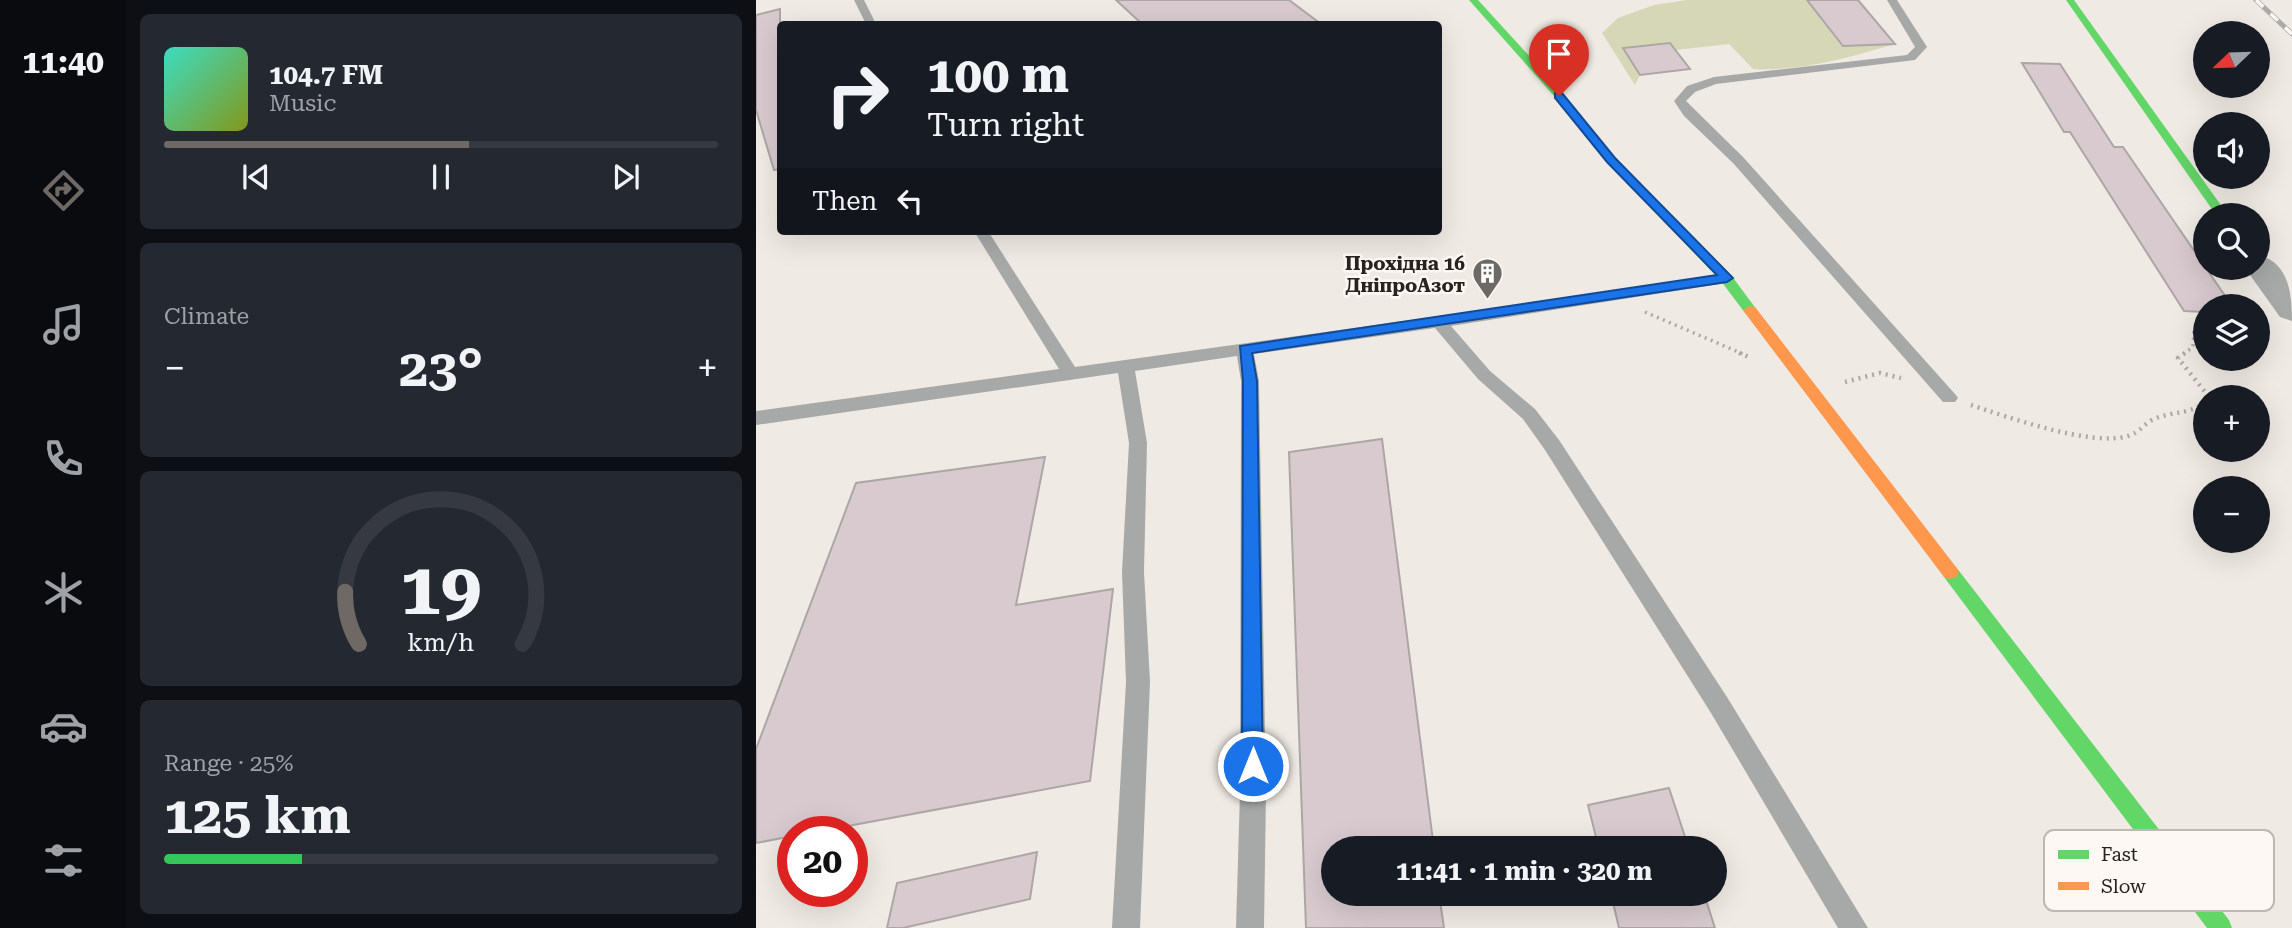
<!DOCTYPE html>
<html lang="en">
<head>
<meta charset="utf-8">
<style>
  :root { --surface:#171b24; --page:#242831; --text:#f1f3f6; --muted:#9ea1a6; --line:#363941; --accent:#6e6964 }
  body { margin:0; font-family:"Roboto Serif",serif; background:var(--page); color:var(--text); height:100vh; display:flex; flex-direction:column; font-size:26px; white-space:nowrap }
  * { box-sizing:border-box; margin:0 }
  p { font-size:23px; color:var(--muted) }
  .icon { flex:none; width:38px; height:38px; fill:none; stroke:currentColor; stroke-width:2; stroke-linecap:round; stroke-linejoin:round }
  .map { position:relative; flex:1; overflow:hidden }
  .panel { display:flex; flex-direction:column; gap:14px; padding:14px; background:#0d0f14; width:630px }
  .panel>* { flex:none }
  .top-card { position:absolute; left:21px; top:21px; width:665px; height:214px; border-radius:7px; box-shadow:0 7px 28px #0002; background:#171b24; color:var(--text); overflow:hidden }
  .needle { width:46px; rotate:247deg }
  .buttons { position:absolute; left:1437px; top:21px; display:grid; gap:14px }
  .buttons a { display:grid; place-items:center; width:77px; height:77px; border-radius:50%; background:var(--surface); box-shadow:0 7px 28px #0002; font-size:35px }
  .speed { position:absolute; left:21px; top:816px; display:flex; gap:14px; font-size:35px; font-weight:700; text-align:center }
  .speed>* { display:grid; place-content:center; width:91px; height:91px; border-radius:50%; background:var(--surface); box-shadow:0 7px 28px #0002; line-height:1 }
  .speed .limit { border:10px solid #d22; background:#fff; color:#111 }
  .pin { position:absolute; display:grid; place-items:center; width:60px; height:60px; color:#fff; margin:-72px -30px; border-radius:50% 50% 50% 0; rotate:-45deg; box-shadow:0 0 7px #0007 }
  .pin .icon { rotate:45deg }
  .me { position:absolute; width:77px; margin:-38px; rotate:0deg; stroke-linejoin:round; filter:drop-shadow(0 0 5px #0008) }
  .turn { display:flex; align-items:center; gap:24px; height:147px; padding:0 35px; font-size:32px }
  .turn .icon { width:91px; height:91px; stroke-width:2.5 }
  .turn b { display:block; font-size:49px; line-height:60px }
  .then { display:flex; align-items:center; height:66px; padding:0 35px; background:#0003; gap:14px; font-size:26px }
  .big { font-size:52px; font-weight:700; line-height:1.1 }
  .panel .widget { flex:1; display:flex; flex-direction:column; justify-content:center; gap:10px; min-width:0; padding:0 24px; border-radius:10px; background:var(--page) }
  .panel .dial { align-items:center; gap:0 }
  .dial svg { height:182px; overflow:visible; fill:none; stroke:var(--line); stroke-width:7; stroke-linecap:round; text-anchor:middle }
  .dial text { fill:var(--text); stroke:none }
  .song { display:flex; align-items:center; gap:21px }
  .cover { width:84px; height:84px; border-radius:10px; background:linear-gradient(135deg,hsl(170 70% 55%),hsl(70 70% 35%)) }
  .played { height:7px; border-radius:4px; background:linear-gradient(90deg,var(--accent) 55%,var(--line) 55%) }
  .keys { display:flex; justify-content:space-around; direction:ltr }
  .heat { display:flex; justify-content:space-between; align-items:center; font-size:38px; direction:ltr }
  .charge { height:10px; border-radius:5px; background:linear-gradient(90deg,#34c759 25%,var(--line) 0) }
  .trip { position:absolute; left:565px; top:836px; width:406px; height:70px; border-radius:35px; background:var(--surface); box-shadow:0 7px 28px #0002; font-weight:700; line-height:70px; text-align:center }
  main { display:flex; flex:1; min-height:0 }
  .tab-bar { display:flex; flex-direction:column; width:126px; justify-content:space-around; align-items:center; background:#090b0e; color:var(--muted) }
  .tab-bar .icon { width:49px; height:49px }
  .tab-bar .active { color:var(--accent) }
  .tab-bar b { font-size:32px; color:var(--text) }
  .map>svg:first-child { display:block }
  .green { fill:#d6d7b6 }
  .building { fill:#d8cacf; stroke:#aca7a6; stroke-width:2 }
  .lines { fill:none; stroke-linecap:round; stroke-linejoin:round }
  .path-far1 { stroke:#aaa9a8; stroke-width:3.5; stroke-dasharray:2 4.5; stroke-linecap:butt }
  .path { stroke:#aaa9a8; stroke-width:4.5; stroke-dasharray:2 5; stroke-linecap:butt }
  .lane { fill:#a7a9a8; fill-rule:evenodd }
  .street { fill:#a7a9a8; fill-rule:evenodd }
  .fast { fill:#63d668; fill-rule:evenodd }
  .slow { fill:#ff974d; fill-rule:evenodd }
  .rail-casing { stroke:#adaba8; stroke-width:5 }
  .rail { stroke:#fdf8f4; stroke-width:3.5; stroke-dasharray:10; stroke-linecap:butt }
  .route { fill:#1a73e8; stroke:#114b97; stroke-width:2 }
  .labels { text-anchor:middle; stroke-width:5; stroke-linejoin:round; paint-order:stroke }
  .poi-label { font-size:19px; font-weight:bold; fill:#28231f; stroke:#fdf8f4; text-anchor:end }
  .key { fill:#fdf8f4; stroke:#bdb8b4; stroke-width:2 }
  .key-label { font-size:19px; fill:#28231f }
</style>
</head>
<body>
<main>
<nav class="tab-bar">
<b>11:40</b>
<svg class="icon active" aria-label="directions" viewBox="0 0 24 24"><path d="M12 3l9 9-9 9-9-9zM9 14v-3h6M13 9l2 2-2 2"/></svg>
<svg class="icon" aria-label="music" viewBox="0 0 24 24"><path d="M9 18V5l10-2v13"/><circle cx="6" cy="18" r="3"/><circle cx="16" cy="16" r="3"/></svg>
<svg class="icon" aria-label="phone" viewBox="0 0 24 24"><path d="M5 4h4l2 5-3 2q2 4 5 5l2-3 5 2v4C11 20 4 13 5 4z"/></svg>
<svg class="icon" aria-label="climate" viewBox="0 0 24 24"><path d="M12 3v18M4 7l16 10M4 17L20 7"/></svg>
<svg class="icon" aria-label="car" viewBox="0 0 24 24"><path d="M5 17H2v-5l4-1 3-4h7l3 4 3 1v5h-3M9 17h6M6 11h13"/><circle cx="7" cy="17" r="2"/><circle cx="17" cy="17" r="2"/></svg>
<svg class="icon" aria-label="filters" viewBox="0 0 24 24"><path d="M4 7h16M4 17h16"/><circle cx="9" cy="7" r="2"/><circle cx="15" cy="17" r="2"/></svg>
</nav>
<section class="panel">
<div class="widget">
<div class="song"><i class="cover"></i><div><b>104.7 FM</b><p>Music</p></div></div>
<div class="played"></div>
<div class="keys"><svg class="icon" aria-label="previous" viewBox="0 0 24 24"><path d="M18 5L8 12l10 7zM5 5v14"/></svg><svg class="icon" aria-label="pause" viewBox="0 0 24 24"><path d="M8 5v14M16 5v14"/></svg><svg class="icon" aria-label="next" viewBox="0 0 24 24"><path d="M6 5l10 7-10 7zM19 5v14"/></svg></div>
</div>
<div class="widget"><p>Climate</p>
<div class="heat"><a>−</a><b class="big">23°</b><a>+</a></div>
</div>
<div class="widget dial"><svg viewBox="0 0 100 80">
<path d="M14 69A42 42 0 1 1 86 69"/>
<path d="M14 69A42 42 0 0 1 8 46" stroke="#6e6964"/>
<text x="50" y="56" font-size="32" font-weight="700">19</text>
<text x="50" y="72" font-size="11">km/h</text>
</svg></div>
<div class="widget"><p>Range · 25%</p><b class="big">125 km</b><div class="charge"></div></div>
</section>
<div class="map">
<svg width="1536" height="928" viewBox="0 0 1536 928">
  <rect width="100%" height="100%" fill="#f0eae4"/>
  <path class="green" d="M931 0H1051L1087 46 1139 44C1091 58 1048 71 997 69L973 44 920 50 914 43 867 48 884 75 879 85 846 33 862 18 898 5Z"/>
  <path class="building" d="M360 0H533L565 24H386Z
    M1051 0H1102L1139 44 1087 46Z
    M24 9V169L18 170 0 110V15Z
    M914 43 934 69 884 75 867 48Z
    M1266 63 1304 64 1358 147H1367L1476 306H1449V312L1428 311 1314 132H1308Z
    M626 439 678 849H578V894H683L688 928H550L533 452Z
    M289 457 260 605 357 589 334 781 65 831H37V836L0 843V749L100 483Z
    M913 788 933 849H843L832 805Z
    M281 852 274 899 147 928H131L141 883Z
    M855 894H948L959 928H863Z"/>
  <g class="lines">
    <path class="path-far1" d="M889 312 987 354
      M1427 354 1437 347 1438 328 1449 324"/>
    <path class="path" d="M983 353 993 357
      M1429 353 1422 358 1453 397
      M1089 382 1124 373 1145 378
      M1215 405C1252 417 1335 447 1372 436 1383 433 1389 423 1398 419 1417 411 1430 415 1449 403"/>
    <path class="lane" d="M98 0H108L120 24H110Z
      M1131 0H1141L1171 47 1159 60 960 84 939 92 930 101 987 157 1199 394 1202 398 1199 402H1187L977 163 928 116 918 101 931 86 958 77 1151 55 1159 47Z
      M218 231H232L319 367 976 275V281L970 283 695 326 734 371 779 409 803 440 971 697 1112 928H1082L955 713 789 450 767 419 722 379 679 328 498 354 503 381 510 792 508 928H480L484 792 485 381 481 356 379 371 391 443 388 572 394 682 384 928H356L370 682 366 572 373 443 362 373 0 425V411L303 369Z"/>
    <path class="street" d="M1502 255C1533 262 1536 294 1536 321L1524 317 1489 268H1502Z"/>
    <path class="fast" d="M713 0H722L807 93 859 158 975 275 1001 310 999 313H989L965 281 851 162 799 97Z
      M1310 0H1318L1472 215H1460Z
      M1194 565 1200 567 1473 920 1476 928H1451L1188 577 1185 572 1188 567Z"/>
    <path class="slow" d="M994 306 999 307 1200 567 1203 572 1200 577 1194 579 1188 577 989 313 987 310Z"/>
    <defs>
      <path id="rail" d="M1500 0 1536 34"/>
    </defs>
    <use href="#rail" class="rail-casing"/>
    <use href="#rail" class="rail"/>
  </g>
  <path class="route" d="M799 93H806L859 158 977 278 971 282 496 353 501 381 507 766 504 773 497 776 489 773 486 766 487 381 484 346 961 275 851 162 799 98Z"/>
  <defs>
    <symbol id="building-pin" viewBox="-11 -11 22 30"><path d="M0 17L-7.5 6A9.5 9.5 0 1 1 7.5 6Z" fill="#6e6964" stroke="#fdf8f4"/><path d="M-4-6H4V6H1V3H-1V6H-4ZM-2.5-4.3h1.7v1.8h-1.7ZM.8-4.3h1.7v1.8H.8ZM-2.5-1h1.7V.8h-1.7ZM.8-1h1.7V.8H.8Z" fill="#fff"/></symbol>
  </defs>
  <g fill-rule="evenodd">
    <use href="#building-pin" x="714" y="256" width="35" height="47"/>
  </g>
  <g class="labels">
    <g class="poi-label">
      <text x="709" y="270">Прохідна 16<tspan x="709" dy="22">ДніпроАзот</tspan></text>
    </g>
  </g>
  <rect x="1288" y="830" width="230" height="81" rx="10" class="key"/>
  <rect x="1302" y="850" width="31" height="9" fill="#63d668"/>
  <rect x="1302" y="882" width="31" height="8" fill="#ff974d"/>
  <g class="key-label">
    <text x="1345" y="861">Fast</text>
    <text x="1345" y="893">Slow</text>
  </g>
</svg>
<div class="buttons">
<a><svg class="needle" viewBox="-14 -14 28 28"><path d="M0-13l5 13h-10z" fill="#e53935"/><path d="M0 13l5-13h-10z" fill="#9ea1a6"/></svg></a>
<a><svg class="icon" aria-label="sound" viewBox="0 0 24 24"><path d="M4 9h4l5-4v14l-5-4H4zM17 9q2 3 0 6"/></svg></a>
<a><svg class="icon" aria-label="search" viewBox="0 0 24 24"><circle cx="10" cy="10" r="6"/><path d="M15 15l6 6"/></svg></a>
<a><svg class="icon" aria-label="layers" viewBox="0 0 24 24"><path d="M12 4l9 5-9 5-9-5zM3 14l9 5 9-5"/></svg></a>
<a>+</a>
<a>−</a>
</div>
<div class="speed"><div class="limit">20</div></div>
<div class="pin" style="left:803px;top:96px;background:#d93025"><svg class="icon" aria-label="arrive" viewBox="0 0 24 24"><path d="M6 21V4h12l-3 4 3 4H6"/></svg></div>
<svg class="me" style="left:497px;top:766px" viewBox="-20 -20 40 40"><circle r="17" fill="#1a73e8" stroke="#fff" stroke-width="3"/><path d="M0-11L8 9 0 5-8 9z" fill="#fff"/></svg>
<div class="trip">11:41 · 1 min · 320 m</div>
<div class="top-card">
<div class="turn"><svg class="icon" aria-label="right" viewBox="0 0 24 24"><path d="M7 20v-9h11M14 6l5 5-5 5"/></svg><div><b>100 m</b>Turn right</div></div>
<div class="then">Then<svg class="icon" aria-label="left" viewBox="0 0 24 24"><path d="M17 20v-9H6M10 6l-5 5 5 5"/></svg></div>
</div>
</div>
</main>
</body>
</html>
